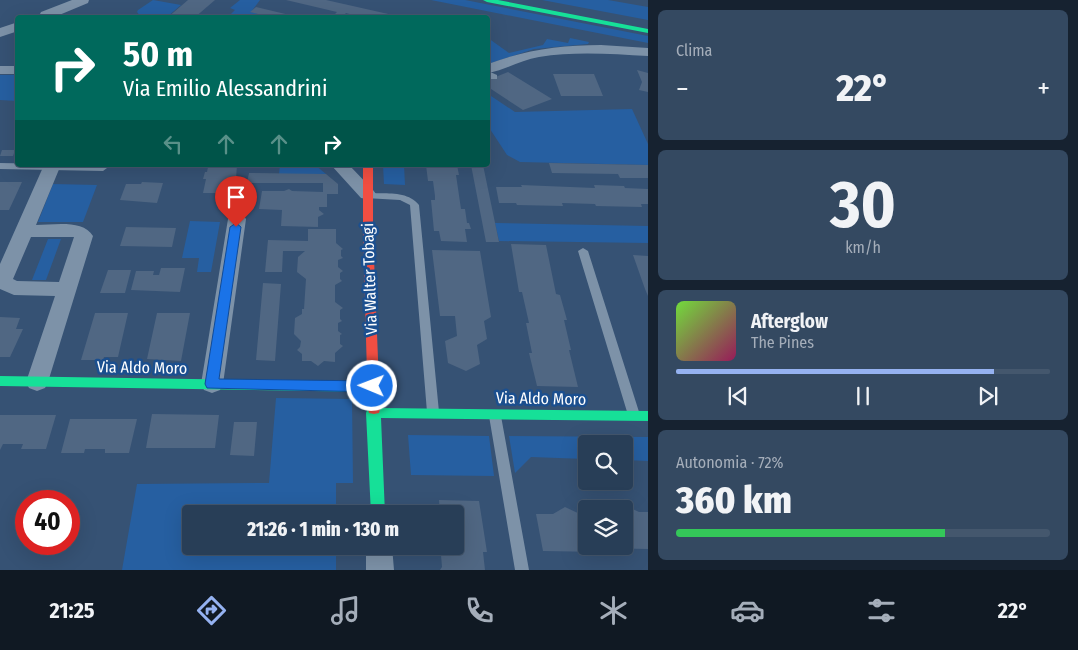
<!DOCTYPE html>
<html lang="it">
<head>
<meta charset="utf-8">
<style>
  :root { --surface:#283e57; --page:#344961; --text:#f1f3f6; --muted:#a5aeba; --line:#44576d; --accent:#95b2f1 }
  body { margin:0; font-family:"Fira Sans Condensed",sans-serif; background:var(--page); color:var(--text); height:100vh; display:flex; flex-direction:column; font-size:19px; white-space:nowrap }
  * { box-sizing:border-box; margin:0 }
  p { font-size:16px; color:var(--muted) }
  .icon { flex:none; width:28px; height:28px; fill:none; stroke:currentColor; stroke-width:2; stroke-linecap:round; stroke-linejoin:round }
  .map { position:relative; flex:1; overflow:hidden }
  .panel { display:flex; flex-direction:column; gap:10px; padding:10px; background:#162230; width:430px }
  .panel>* { flex:none }
  .hud { position:absolute; left:15px; top:15px; width:475px; height:152px; border-radius:5px; box-shadow:0 5px 20px #0002,0 0 0 1px var(--line); background:#00695c; color:#fff; overflow:hidden }
  .fabs { position:absolute; left:578px; top:435px; display:grid; gap:10px }
  .fabs a { display:grid; place-items:center; width:55px; height:55px; border-radius:5px; background:var(--surface); box-shadow:0 5px 20px #0002,0 0 0 1px var(--line); font-size:25px }
  .speed { position:absolute; left:15px; top:490px; display:flex; gap:10px; font-size:25px; font-weight:700; text-align:center }
  .speed>* { display:grid; place-content:center; width:65px; height:65px; border-radius:50%; background:var(--surface); box-shadow:0 5px 20px #0002,0 0 0 1px var(--line); line-height:1 }
  .speed .limit { border:8px solid #d22; background:#fff; color:#111 }
  .pin { position:absolute; display:grid; place-items:center; width:42px; height:42px; color:#fff; margin:-51px -21px; border-radius:50% 50% 50% 0; rotate:-45deg; box-shadow:0 0 5px #0007 }
  .pin .icon { rotate:45deg }
  .me { position:absolute; width:55px; margin:-28px; rotate:271deg; stroke-linejoin:round; filter:drop-shadow(0 0 4px #0008) }
  .turn { display:flex; align-items:center; gap:18px; height:105px; padding:0 25px; font-size:22px }
  .turn .icon { width:65px; height:65px; stroke-width:2.5 }
  .turn b { display:block; font-size:35px; line-height:42px }
  .lanes { display:flex; align-items:center; height:48px; padding:0 25px; background:#0003; justify-content:center; gap:25px; direction:ltr }
  .lanes .off { opacity:.35 }
  .big { font-size:38px; font-weight:800; line-height:1.1 }
  .panel .tile { flex:1; display:flex; flex-direction:column; justify-content:center; gap:8px; min-width:0; padding:0 18px; border-radius:8px; background:var(--page) }
  .panel .dial { align-items:center; gap:0 }
  .dial b { font-size:65px; line-height:1 }
  .song { display:flex; align-items:center; gap:15px }
  .cover { width:60px; height:60px; border-radius:8px; background:linear-gradient(135deg,hsl(100 70% 55%),hsl(330 70% 35%)) }
  .played { height:5px; border-radius:2px; background:linear-gradient(90deg,var(--accent) 85%,var(--line) 85%) }
  .keys { display:flex; justify-content:space-around; direction:ltr }
  .heat { display:flex; justify-content:space-between; align-items:center; font-size:28px; direction:ltr }
  .charge { height:8px; border-radius:4px; background:linear-gradient(90deg,#34c759 72%,var(--line) 0) }
  .trip { position:absolute; left:182px; top:505px; width:282px; height:50px; border-radius:5px; background:var(--surface); box-shadow:0 5px 20px #0002,0 0 0 1px var(--line); font-weight:800; line-height:50px; text-align:center }
  .menu { display:flex; height:80px; justify-content:space-around; align-items:center; background:#101923; color:var(--muted) }
  .menu .icon { width:35px; height:35px }
  .menu .selected { color:var(--accent) }
  .menu b { font-size:22px; color:var(--text) }
  main { display:flex; flex:1; min-height:0 }
  .map>svg:first-child { display:block }
  .green { fill:#265fa1 }
  .building { fill:#506783 }
  .lines { fill:none; stroke-linecap:round; stroke-linejoin:round }
  .lane { fill:#7d92a8; fill-rule:evenodd }
  .street { fill:#7d92a8; fill-rule:evenodd }
  .fast { fill:#16e098; fill-rule:evenodd }
  .jam { fill:#f24e42; fill-rule:evenodd }
  .route { fill:#1a73e8; stroke:#114b97 }
  .labels { text-anchor:middle; stroke-width:5; stroke-linejoin:round; paint-order:stroke }
  .street-label { font-size:16px; fill:#fff; stroke:#1b4f8f }
</style>
</head>
<body>
<main>
<div class="map">
<svg width="648" height="570" viewBox="0 0 648 570">
  <rect width="100%" height="100%" fill="#365274"/>
  <path class="green" d="M153 0 181 5 167 17H141L137 12 138 10Z
    M240 0H260L251 12 274 17 227 18 235 10 230 8Z
    M431 0H465L648 36V43Z
    M542 0H608L648 7V20Z
    M488 38 509 53 543 45 547 39 568 43 570 38 589 42 588 44 534 49 488 64Z
    M0 75H17V101L0 100Z
    M488 94 515 112 632 109 648 144V165L520 162 507 155 488 126Z
    M280 165H315L326 174H279Z
    M383 165H404L405 185 384 184Z
    M53 184 97 185 83 222H38Z
    M190 221 220 222 211 272H197L199 258H182Z
    M495 223 648 226V243L499 241Z
    M48 239H61L46 280H32Z
    M276 398 352 399 353 483H336V514H191V546H336V570H122L137 484 269 483Z
    M408 435 489 436 494 476 411 475Z
    M509 436 648 437V461L624 460V444H586V459L531 457 515 473Z"/>
  <path class="building" d="M188 0H215L194 18H167Z
    M286 0H326L406 18H364L346 13 342 17 331 18 337 12Z
    M256 7 298 17V18H274L250 12Z
    M637 70 648 73V92L639 90 642 82Z
    M508 72 552 99 523 110 488 87V80Z
    M553 74H594L603 96H561Z
    M18 147V153H14L13 156H0L2 150H16Z
    M549 163 648 165V178H620L618 174 552 173Z
    M215 165H237L235 193H203L206 179H203L205 172H207L208 167H215Z
    M426 165H457L459 175H456L461 209H465L467 223H469L471 229H465L467 242 441 241 439 231H434L431 200H435V196L433 181H428Z
    M471 165H483L499 242H486Z
    M249 173 326 174 338 184V194H327V207H319V210L324 214 318 217V227L281 226 282 210 259 209 262 191H284L289 189 292 191 323 192V183H247Z
    M0 182H22L9 210H0Z
    M142 182 163 183 157 203 120 200 126 184H141Z
    M521 185 595 188 594 185 624 186 625 188 648 189V204H641L642 207 596 206 595 204 562 203 563 206 517 205 516 203H499L496 187H522Z
    M126 227 176 228 172 247 120 246Z
    M308 229H336V243L343 249 341 250V256L343 258 338 260V267L343 271 340 273V279L342 281 335 285V302L343 308 340 310V319L342 321 338 323V331L342 334 340 335V344L343 346 335 353V362L324 361 318 366 311 361H302V354L297 350 300 347 301 341 294 334 295 318 302 314V309H304L306 279 297 272 298 257 305 251H283L282 272H265L268 240 308 241Z
    M511 244 546 245 556 294 560 295 567 320H564L571 350H569L578 387 537 386 529 353H532L526 323H529L522 292H519Z
    M432 250 480 251 491 317 484 321 487 339 477 345 480 364 466 371 448 363 445 341 457 336 455 316H440Z
    M633 255 648 256V296L645 289Z
    M161 268H185L180 292 131 290 136 271H154L153 275H159Z
    M108 270H131L125 293H100Z
    M263 283 281 284 275 361 256 360Z
    M95 313H128L118 357H104L103 360H81Z
    M157 313H190L181 361 147 359Z
    M0 317 20 318 16 329H23L10 357H0Z
    M152 414 219 415 215 448H146Z
    M0 415H56L46 449H21L23 444H3L0 450Z
    M70 419H137L129 453H105V449H85L84 453H61Z
    M234 422H257L254 456 230 455Z
    M439 500 479 501 487 552H483L485 570H440L442 567 441 555H444L443 546H456V514H440Z
    M622 504 639 512H648V549L601 548 602 552 543 551 536 514H553L565 507 582 515H586V546H624V509H615Z"/>
  <g class="lines">
    <path class="lane" d="M488 71 497 75V79H491L488 76Z
      M0 163 103 165 107 168 103 171 0 169Z
      M368 193C385 194 407 190 419 205L439 412 437 415 433 417 429 415 427 412 410 205 400 200 365 198 364 196 365 194Z
      M583 248 588 251 640 415 638 418 634 420 630 418 628 415 578 251Z
      M495 411 499 413 501 416 529 570H515L489 416 491 413Z"/>
    <path class="street" d="M72 0H89L88 3 52 18H38L41 12Z
      M18 22V31L0 37V28Z
      M601 45 648 48V56C612 54 575 51 539 57 521 60 505 70 488 73V64C525 50 561 45 601 45Z
      M0 66H18V74H0Z
      M44 165H58L60 167 36 225C53 225 83 219 93 236L48 382 45 388 37 391 29 388 26 382 55 296 14 295 0 289V264ZM31 237H74L59 282 17 281 13 279Z
      M331 165H349L373 190 376 194 373 198 367 199 361 198Z
      M237 213 243 215 246 219 223 384 220 390 212 393 204 390 201 384 228 219 231 215Z
      M366 546H392L394 570H366Z"/>
    <path class="fast" d="M483 0H498L648 29V33L487 2Z
      M0 376 373 382 377 383 379 387 377 391 373 392 0 386Z
      M374 404 380 408 648 411V421L381 418 385 514H371L366 413 369 405Z"/>
    <path class="jam" d="M363 165H373V233L380 409 379 413 374 414 369 413 368 409 363 233Z"/>
  </g>
  <path class="route" d="M236 223 241 227 219 379 372 381 377 383 379 386 377 390 372 392 207 388 205 384 230 227Z"/>
  <g class="labels">
    <g class="street-label">
      <text transform="translate(369 279) rotate(-92)" y="6">Via Walter Tobagi</text>
      <text transform="translate(142 367) rotate(1)" y="6">Via Aldo Moro</text>
      <text transform="translate(541 398) rotate(1)" y="6">Via Aldo Moro</text>
    </g>
  </g>
</svg>
<div class="fabs">
<a><svg class="icon" aria-label="search" viewBox="0 0 24 24"><circle cx="10" cy="10" r="6"/><path d="M15 15l6 6"/></svg></a>
<a><svg class="icon" aria-label="layers" viewBox="0 0 24 24"><path d="M12 4l9 5-9 5-9-5zM3 14l9 5 9-5"/></svg></a>
</div>
<div class="speed"><div class="limit">40</div></div>
<div class="pin" style="left:236px;top:227px;background:#d93025"><svg class="icon" aria-label="arrive" viewBox="0 0 24 24"><path d="M6 21V4h12l-3 4 3 4H6"/></svg></div>
<svg class="me" style="left:372px;top:386px" viewBox="-20 -20 40 40"><circle r="17" fill="#1a73e8" stroke="#fff" stroke-width="3"/><path d="M0-11L8 9 0 5-8 9z" fill="#fff"/></svg>
<div class="trip">21:26 · 1 min · 130 m</div>
<div class="hud">
<div class="turn"><svg class="icon" aria-label="right" viewBox="0 0 24 24"><path d="M7 20v-9h11M14 6l5 5-5 5"/></svg><div><b>50 m</b>Via Emilio Alessandrini</div></div>
<div class="lanes"><svg class="icon off" aria-label="left" viewBox="0 0 24 24"><path d="M17 20v-9H6M10 6l-5 5 5 5"/></svg><svg class="icon off" aria-label="ahead" viewBox="0 0 24 24"><path d="M12 20V5M6 11l6-6 6 6"/></svg><svg class="icon off" aria-label="ahead" viewBox="0 0 24 24"><path d="M12 20V5M6 11l6-6 6 6"/></svg><svg class="icon" aria-label="right" viewBox="0 0 24 24"><path d="M7 20v-9h11M14 6l5 5-5 5"/></svg></div>
</div>
</div>
<section class="panel">
<div class="tile"><p>Clima</p>
<div class="heat"><a>−</a><b class="big">22°</b><a>+</a></div>
</div>
<div class="tile dial"><b>30</b><p>km/h</p></div>
<div class="tile">
<div class="song"><i class="cover"></i><div><b>Afterglow</b><p>The Pines</p></div></div>
<div class="played"></div>
<div class="keys"><svg class="icon" aria-label="previous" viewBox="0 0 24 24"><path d="M18 5L8 12l10 7zM5 5v14"/></svg><svg class="icon" aria-label="pause" viewBox="0 0 24 24"><path d="M8 5v14M16 5v14"/></svg><svg class="icon" aria-label="next" viewBox="0 0 24 24"><path d="M6 5l10 7-10 7zM19 5v14"/></svg></div>
</div>
<div class="tile"><p>Autonomia · 72%</p><b class="big">360 km</b><div class="charge"></div></div>
</section>
</main>
<nav class="menu">
<b>21:25</b>
<svg class="icon selected" aria-label="directions" viewBox="0 0 24 24"><path d="M12 3l9 9-9 9-9-9zM9 14v-3h6M13 9l2 2-2 2"/></svg>
<svg class="icon" aria-label="music" viewBox="0 0 24 24"><path d="M9 18V5l10-2v13"/><circle cx="6" cy="18" r="3"/><circle cx="16" cy="16" r="3"/></svg>
<svg class="icon" aria-label="phone" viewBox="0 0 24 24"><path d="M5 4h4l2 5-3 2q2 4 5 5l2-3 5 2v4C11 20 4 13 5 4z"/></svg>
<svg class="icon" aria-label="climate" viewBox="0 0 24 24"><path d="M12 3v18M4 7l16 10M4 17L20 7"/></svg>
<svg class="icon" aria-label="car" viewBox="0 0 24 24"><path d="M5 17H2v-5l4-1 3-4h7l3 4 3 1v5h-3M9 17h6M6 11h13"/><circle cx="7" cy="17" r="2"/><circle cx="17" cy="17" r="2"/></svg>
<svg class="icon" aria-label="filters" viewBox="0 0 24 24"><path d="M4 7h16M4 17h16"/><circle cx="9" cy="7" r="2"/><circle cx="15" cy="17" r="2"/></svg>
<b>22°</b>
</nav>
</body>
</html>
